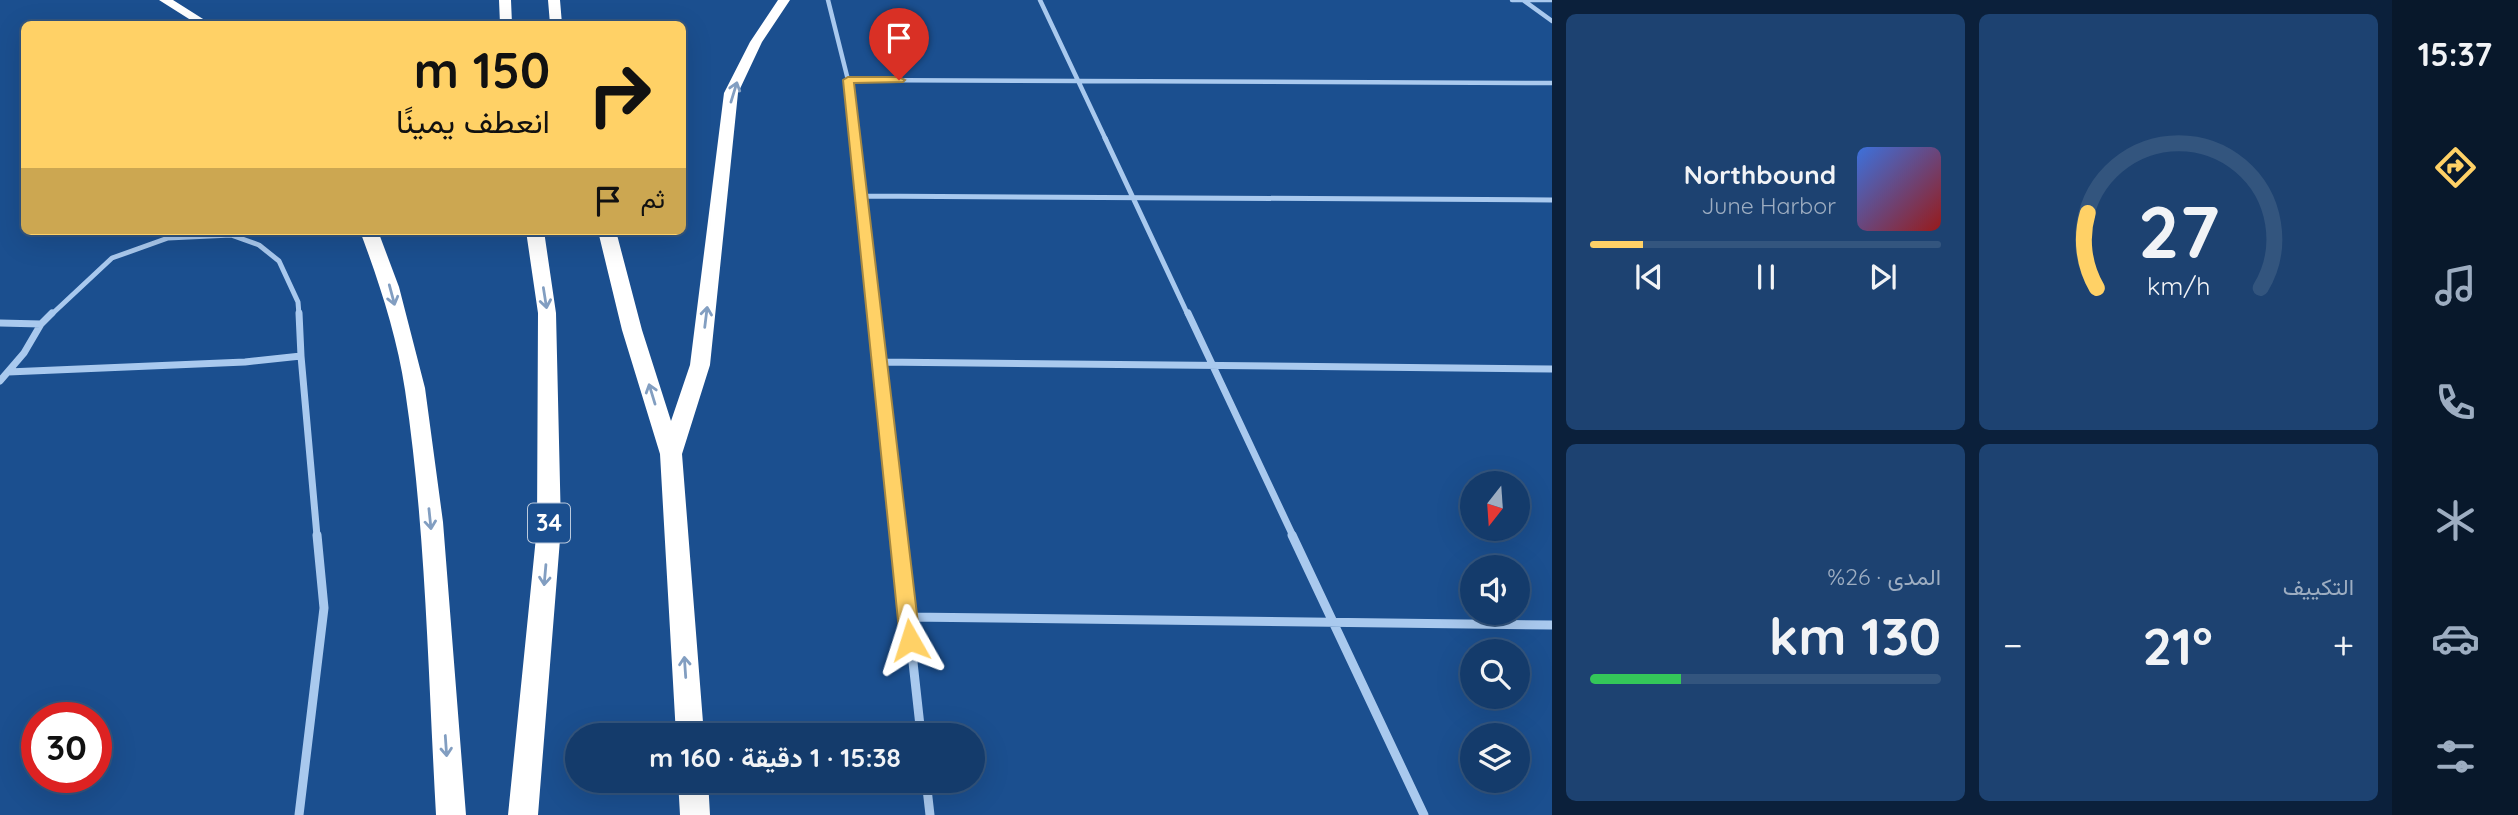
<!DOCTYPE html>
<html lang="ar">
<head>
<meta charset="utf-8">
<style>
  :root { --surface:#143b6b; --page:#1d4271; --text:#f1f3f6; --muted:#9dadc1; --line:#33557e; --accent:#ffd166 }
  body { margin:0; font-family:Quicksand,Vazirmatn,sans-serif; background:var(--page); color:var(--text); direction:rtl; height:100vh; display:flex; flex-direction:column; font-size:26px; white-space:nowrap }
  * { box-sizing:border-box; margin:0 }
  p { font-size:23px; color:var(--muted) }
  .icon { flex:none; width:38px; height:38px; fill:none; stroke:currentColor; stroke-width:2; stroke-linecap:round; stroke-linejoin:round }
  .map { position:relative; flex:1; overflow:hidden; direction:ltr }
  .side { display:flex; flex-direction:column; gap:14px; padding:14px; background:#0b203b; width:840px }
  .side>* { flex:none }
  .top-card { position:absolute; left:21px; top:21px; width:665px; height:214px; border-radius:10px; box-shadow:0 7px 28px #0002,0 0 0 2px var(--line); direction:rtl; background:#ffd166; color:#111; overflow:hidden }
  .needle { width:46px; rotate:197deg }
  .controls { position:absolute; left:1460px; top:471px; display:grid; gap:14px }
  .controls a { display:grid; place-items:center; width:70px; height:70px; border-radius:50%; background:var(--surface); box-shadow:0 7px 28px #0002,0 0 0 2px var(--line); font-size:35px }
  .speed { position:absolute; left:21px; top:702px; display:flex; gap:14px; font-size:35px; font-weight:700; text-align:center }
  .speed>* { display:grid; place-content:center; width:91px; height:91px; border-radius:50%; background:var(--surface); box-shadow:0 7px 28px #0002,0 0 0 2px var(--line); line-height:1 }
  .speed .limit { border:10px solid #d22; background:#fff; color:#111 }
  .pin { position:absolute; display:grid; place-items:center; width:60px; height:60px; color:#fff; margin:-72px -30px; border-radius:50% 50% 50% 0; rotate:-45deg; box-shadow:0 0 7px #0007 }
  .pin .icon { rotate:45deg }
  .me { position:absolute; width:77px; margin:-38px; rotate:354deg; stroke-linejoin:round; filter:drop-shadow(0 0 5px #0008) }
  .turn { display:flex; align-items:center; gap:24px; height:147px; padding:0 21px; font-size:32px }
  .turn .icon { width:91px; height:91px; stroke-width:2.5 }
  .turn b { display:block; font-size:49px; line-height:60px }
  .then { display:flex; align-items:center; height:66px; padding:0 21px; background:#0003; gap:14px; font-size:26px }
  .big { font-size:52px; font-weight:700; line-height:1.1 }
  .side .tile { flex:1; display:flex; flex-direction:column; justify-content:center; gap:10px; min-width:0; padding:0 24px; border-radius:10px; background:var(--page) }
  .side .dial { align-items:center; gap:0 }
  .dial svg { height:182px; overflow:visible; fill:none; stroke:var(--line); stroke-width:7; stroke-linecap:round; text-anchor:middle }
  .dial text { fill:var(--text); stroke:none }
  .song { display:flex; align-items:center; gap:21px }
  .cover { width:84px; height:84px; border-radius:10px; background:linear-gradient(135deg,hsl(220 70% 55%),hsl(0 70% 35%)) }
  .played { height:7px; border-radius:4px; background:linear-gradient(90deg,var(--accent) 15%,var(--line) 15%) }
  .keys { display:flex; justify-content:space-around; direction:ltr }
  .heat { display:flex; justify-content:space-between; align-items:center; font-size:38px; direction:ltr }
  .charge { height:10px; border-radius:5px; background:linear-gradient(90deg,#34c759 26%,var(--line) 0) }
  .side .tiles { flex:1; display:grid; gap:14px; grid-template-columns:repeat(2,1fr) }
  .trip { position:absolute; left:565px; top:723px; width:420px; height:70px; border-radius:35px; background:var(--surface); box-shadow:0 7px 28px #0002,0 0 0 2px var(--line); font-weight:700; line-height:70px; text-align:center; direction:rtl }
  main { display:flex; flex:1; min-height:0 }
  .tab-bar { display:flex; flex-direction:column; width:126px; justify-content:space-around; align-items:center; background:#08182b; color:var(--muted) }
  .tab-bar .icon { width:49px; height:49px }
  .tab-bar .current { color:var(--accent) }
  .tab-bar b { font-size:32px; color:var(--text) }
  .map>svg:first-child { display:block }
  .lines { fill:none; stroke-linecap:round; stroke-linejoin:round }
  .street-far3 { stroke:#a9c9ee; stroke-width:4.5 }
  .street-far2 { stroke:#a9c9ee; stroke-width:5 }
  .street-far1 { stroke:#a9c9ee; stroke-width:7 }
  .street { stroke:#a9c9ee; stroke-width:9 }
  .highway { fill:#fff; fill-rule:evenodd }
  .oneway { stroke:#829ec1 }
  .route { fill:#ffd166; stroke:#a68842; stroke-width:2 }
  .labels { text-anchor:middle; stroke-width:7; stroke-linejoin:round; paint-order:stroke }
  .shield { fill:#1b4f8f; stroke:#bbcadd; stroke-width:2 }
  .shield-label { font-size:23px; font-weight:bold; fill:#fff }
</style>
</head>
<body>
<main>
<nav class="tab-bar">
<b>15:37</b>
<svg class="icon current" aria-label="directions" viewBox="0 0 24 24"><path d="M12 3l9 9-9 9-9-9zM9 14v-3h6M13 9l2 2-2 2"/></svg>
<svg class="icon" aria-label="music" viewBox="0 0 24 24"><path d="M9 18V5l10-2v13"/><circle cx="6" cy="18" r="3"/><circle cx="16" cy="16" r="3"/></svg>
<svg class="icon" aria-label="phone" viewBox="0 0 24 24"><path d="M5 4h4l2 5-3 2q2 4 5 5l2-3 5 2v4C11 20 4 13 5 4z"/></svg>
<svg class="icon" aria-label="climate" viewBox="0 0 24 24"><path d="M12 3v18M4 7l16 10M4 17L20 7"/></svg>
<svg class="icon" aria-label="car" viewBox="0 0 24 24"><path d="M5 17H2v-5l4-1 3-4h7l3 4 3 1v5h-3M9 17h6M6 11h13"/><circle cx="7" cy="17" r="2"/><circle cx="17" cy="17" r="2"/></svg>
<svg class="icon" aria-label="filters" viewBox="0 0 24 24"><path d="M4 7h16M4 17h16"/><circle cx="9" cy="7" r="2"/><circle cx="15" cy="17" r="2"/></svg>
</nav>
<section class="side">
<div class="tiles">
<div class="tile dial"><svg viewBox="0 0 100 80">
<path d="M14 69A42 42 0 1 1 86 69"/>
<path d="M14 69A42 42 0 0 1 10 36" stroke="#ffd166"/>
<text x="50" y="56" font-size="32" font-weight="700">27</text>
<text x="50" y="72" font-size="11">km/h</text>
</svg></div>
<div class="tile">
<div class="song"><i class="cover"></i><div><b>Northbound</b><p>June Harbor</p></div></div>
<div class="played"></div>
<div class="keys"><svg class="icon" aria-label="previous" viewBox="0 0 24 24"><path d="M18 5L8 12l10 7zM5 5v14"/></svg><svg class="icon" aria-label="pause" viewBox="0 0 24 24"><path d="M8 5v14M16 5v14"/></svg><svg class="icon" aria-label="next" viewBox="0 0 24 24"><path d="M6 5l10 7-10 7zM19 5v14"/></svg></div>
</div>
<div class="tile"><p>التكييف</p>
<div class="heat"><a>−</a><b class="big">21°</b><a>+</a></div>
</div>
<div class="tile"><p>المدى · 26%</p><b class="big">130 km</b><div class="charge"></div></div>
</div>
</section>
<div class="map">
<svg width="1552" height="815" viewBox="0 0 1552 815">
  <rect width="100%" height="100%" fill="#1b4f8f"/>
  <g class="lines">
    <path class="street-far3" d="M828 0 848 80 855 140
      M1040 0 1106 140
      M1512 0H1552
      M1523 0 1552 21
      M848 80 1552 83"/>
    <path class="street-far2" d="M854 138 874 315
      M1105 138 1188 315
      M861 196 1552 200
      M51 315 112 258 168 238 231 235 259 245 279 261 298 302 299 315"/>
    <path class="street-far1" d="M874 313 899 536
      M1188 313 1293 536
      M0 323 41 324 24 353 0 381
      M41 324 52 313
      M301 356 317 536
      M879 362 1552 369
      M8 372 245 362 301 356 299 313"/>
    <path class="street" d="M899 535 921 735
      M1292 535 1424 815
      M908 617 1552 625
      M926 780 930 815
      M299 815 324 608 317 535"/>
    <path class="highway" d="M159 0H173L211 24H197Z
      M499 0H511L512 24H500Z
      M548 0H560L562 24H550Z
      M778 0H790L762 42 738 93 710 365 682 454 704 735H676L660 454 622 330 598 231H616L642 330 671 421 690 365 724 93 750 42Z
      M360 231H378L399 287 425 388 443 522 466 815H436C428 674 426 530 405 390 397 336 379 282 360 231Z
      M526 231H544L556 313 561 527 538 815H508L537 527 538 313Z
      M678 780H708L710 815H680Z"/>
  </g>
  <defs><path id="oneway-shaft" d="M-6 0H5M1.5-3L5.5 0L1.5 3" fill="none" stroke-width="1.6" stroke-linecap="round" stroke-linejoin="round" transform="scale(1.75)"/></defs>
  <g class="oneway">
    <use href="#oneway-shaft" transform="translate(734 92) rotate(-73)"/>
    <use href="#oneway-shaft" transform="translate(392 295) rotate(75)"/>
    <use href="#oneway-shaft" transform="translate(545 298) rotate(81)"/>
    <use href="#oneway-shaft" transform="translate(706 317) rotate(-83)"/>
    <use href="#oneway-shaft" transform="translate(652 394) rotate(-107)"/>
    <use href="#oneway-shaft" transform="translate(430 519) rotate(84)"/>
    <use href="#oneway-shaft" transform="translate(545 575) rotate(95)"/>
    <use href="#oneway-shaft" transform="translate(685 667) rotate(-94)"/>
    <use href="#oneway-shaft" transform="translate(446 746) rotate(86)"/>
  </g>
  <path class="route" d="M899 77 905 80 903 82 854 83 920 640 917 647 910 649 903 647 900 640 843 80 848 77Z"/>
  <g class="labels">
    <rect class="shield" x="528" y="503.5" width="42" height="39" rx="5"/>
    <g class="shield-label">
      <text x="549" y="531">34</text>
    </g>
  </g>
</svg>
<div class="controls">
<a><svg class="needle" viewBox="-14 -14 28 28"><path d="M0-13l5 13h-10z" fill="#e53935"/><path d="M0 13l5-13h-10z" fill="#9dadc1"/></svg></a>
<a><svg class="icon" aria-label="sound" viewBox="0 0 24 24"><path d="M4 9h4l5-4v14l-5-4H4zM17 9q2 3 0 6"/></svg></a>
<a><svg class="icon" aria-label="search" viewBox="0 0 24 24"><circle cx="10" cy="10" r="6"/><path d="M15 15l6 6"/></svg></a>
<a><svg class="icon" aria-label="layers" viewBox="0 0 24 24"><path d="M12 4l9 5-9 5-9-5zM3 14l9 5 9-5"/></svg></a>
</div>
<div class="speed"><div class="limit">30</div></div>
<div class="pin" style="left:899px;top:80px;background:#d93025"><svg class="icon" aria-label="arrive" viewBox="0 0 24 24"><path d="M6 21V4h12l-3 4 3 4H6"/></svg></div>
<svg class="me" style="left:910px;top:640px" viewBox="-20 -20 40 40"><path d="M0-17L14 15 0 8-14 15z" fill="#ffd166" stroke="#fff" stroke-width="4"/></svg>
<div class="trip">15:38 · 1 دقيقة · 160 m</div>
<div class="top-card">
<div class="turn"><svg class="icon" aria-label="right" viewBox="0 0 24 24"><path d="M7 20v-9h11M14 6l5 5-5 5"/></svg><div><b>150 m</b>انعطف يمينًا</div></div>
<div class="then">ثم<svg class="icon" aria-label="arrive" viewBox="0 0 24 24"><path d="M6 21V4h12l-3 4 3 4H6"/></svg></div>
</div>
</div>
</main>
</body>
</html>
